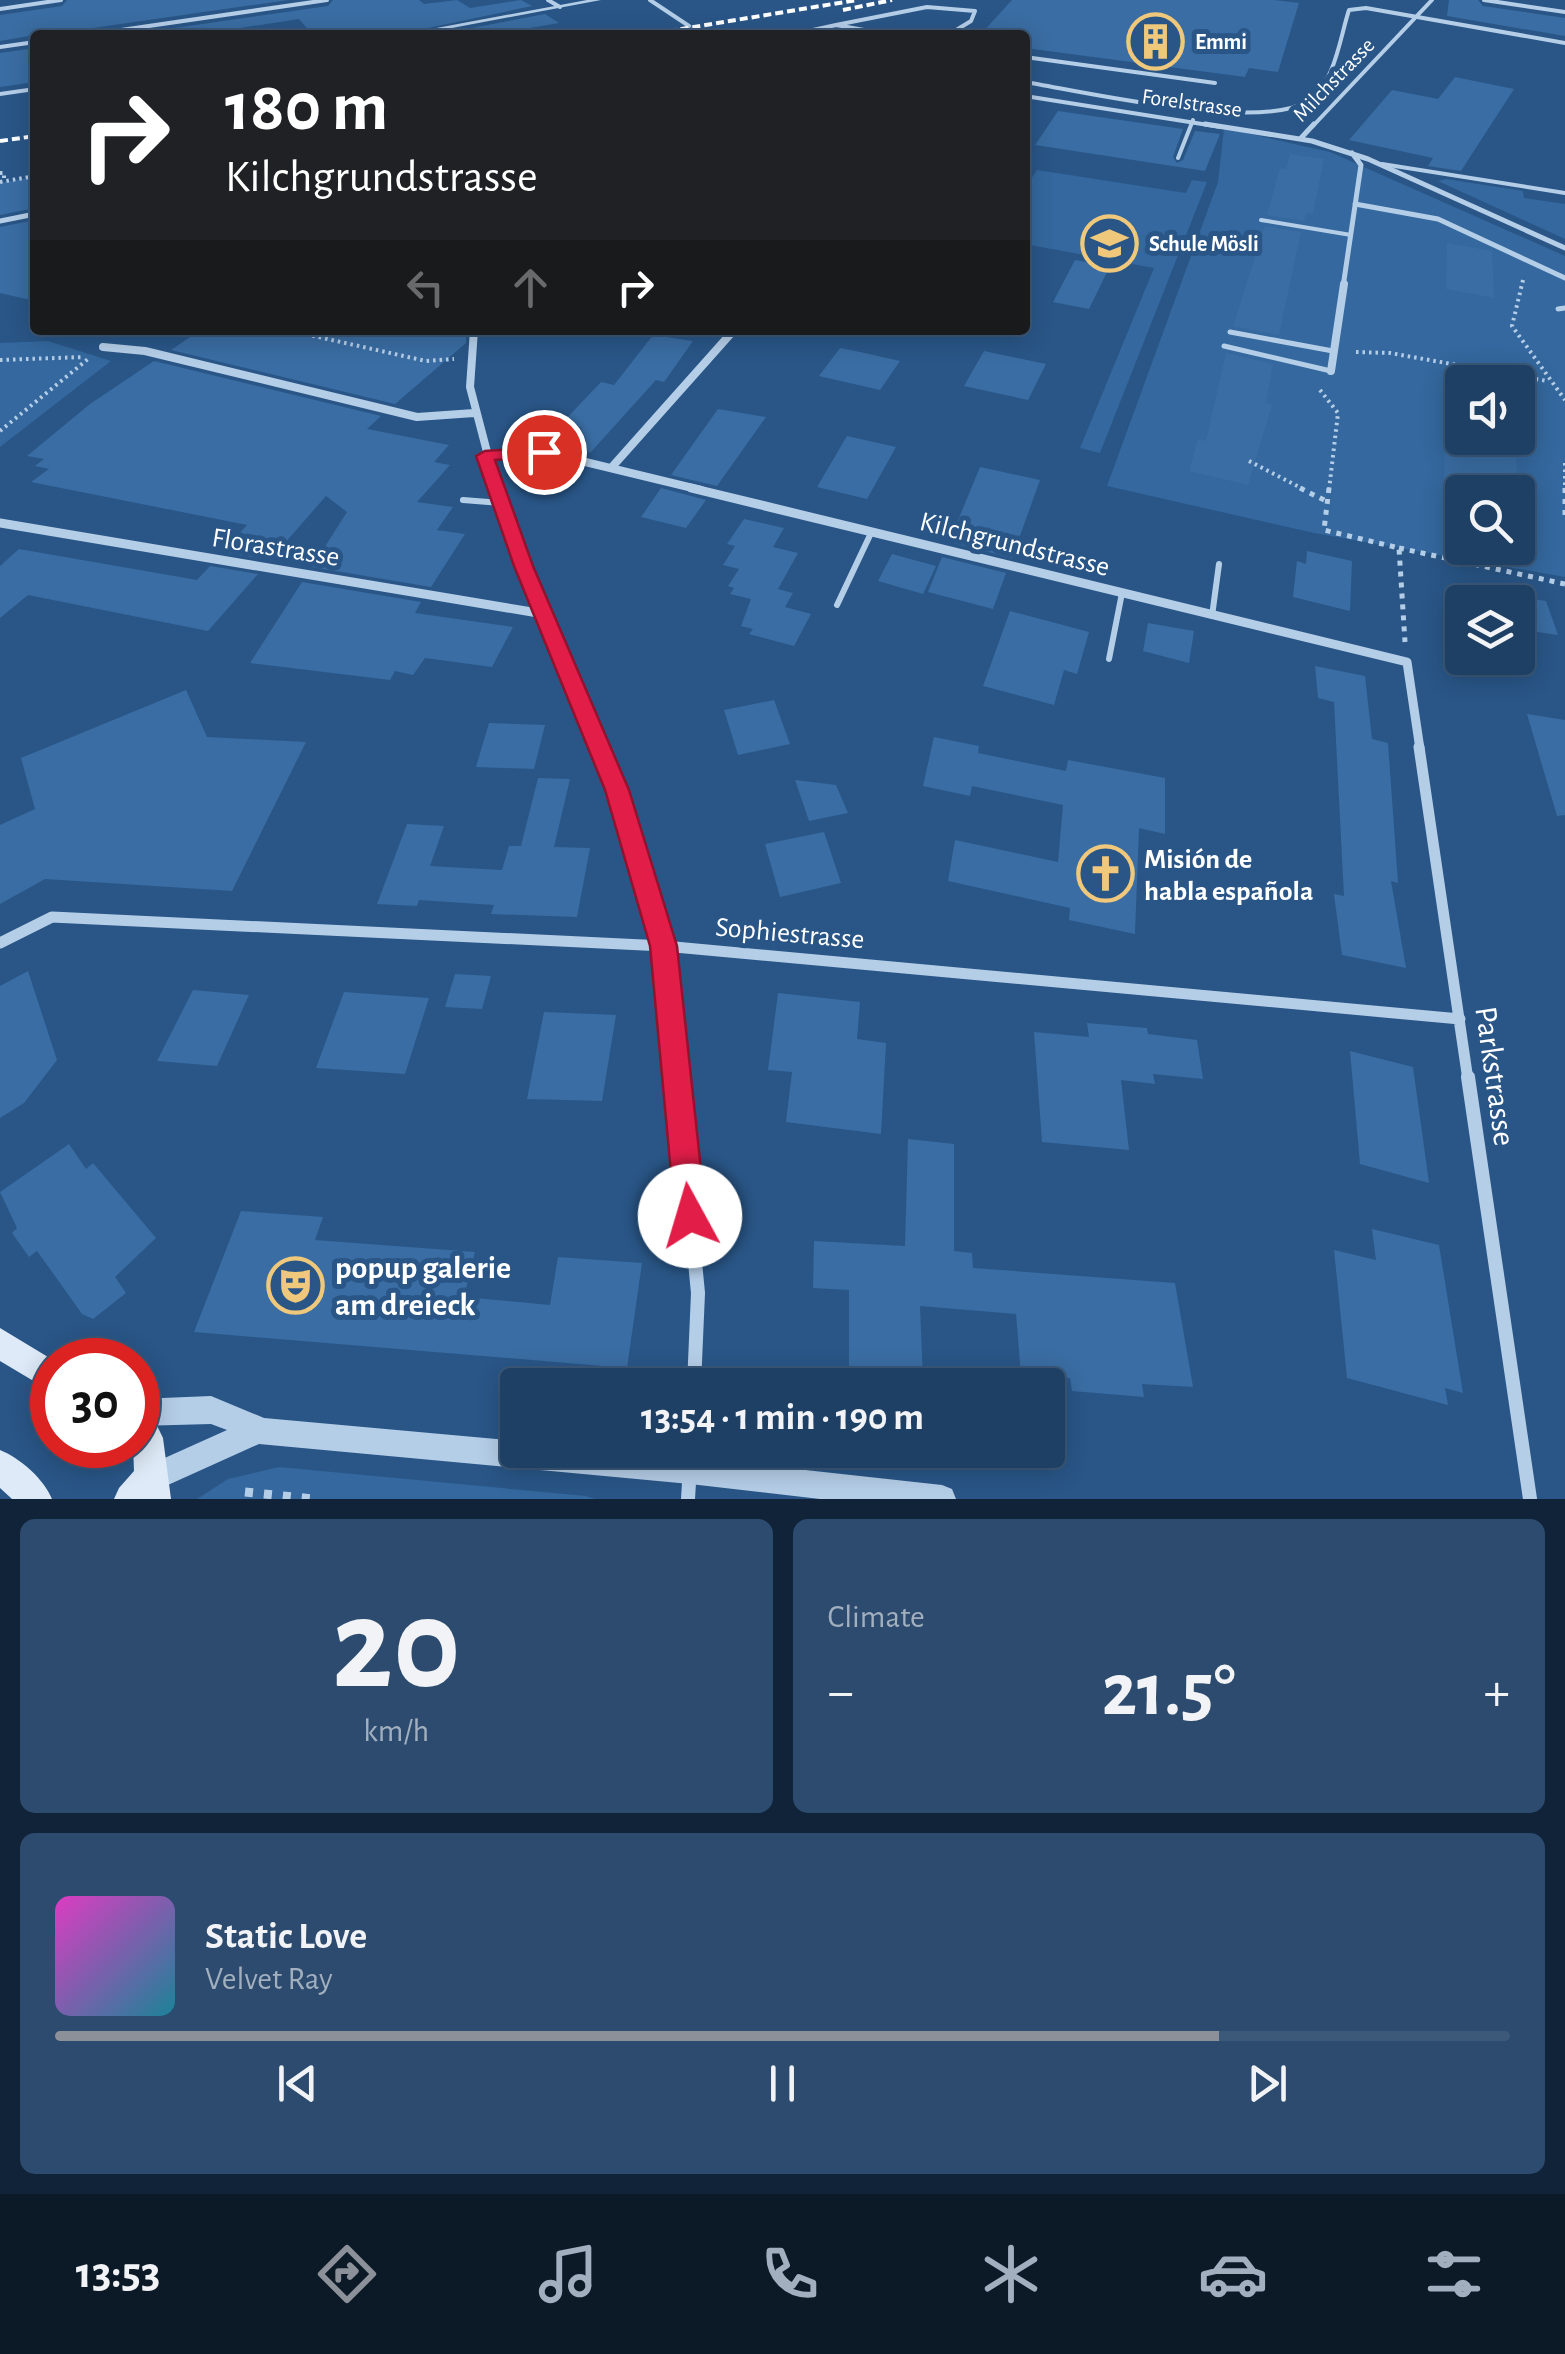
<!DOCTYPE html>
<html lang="en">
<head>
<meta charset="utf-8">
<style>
  :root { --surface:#1f4065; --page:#2c4b6e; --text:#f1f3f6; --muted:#a1afbf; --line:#3c5979; --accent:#8c9099 }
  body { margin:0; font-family:"Alegreya Sans",sans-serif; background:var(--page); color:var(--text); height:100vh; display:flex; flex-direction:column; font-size:38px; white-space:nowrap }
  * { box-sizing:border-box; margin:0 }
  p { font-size:32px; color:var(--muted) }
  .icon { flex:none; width:55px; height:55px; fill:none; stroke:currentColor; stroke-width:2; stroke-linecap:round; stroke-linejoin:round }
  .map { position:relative; height:1499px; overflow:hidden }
  .sheet { display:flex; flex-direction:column; gap:20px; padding:20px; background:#112338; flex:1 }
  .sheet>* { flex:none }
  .guide { position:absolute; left:30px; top:30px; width:1000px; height:305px; border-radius:10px; box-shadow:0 5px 25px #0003,0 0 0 2px var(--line); background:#202124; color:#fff; overflow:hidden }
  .fabs { position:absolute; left:1445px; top:365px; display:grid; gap:20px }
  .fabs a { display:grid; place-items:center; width:90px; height:90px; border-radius:10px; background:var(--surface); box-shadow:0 5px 25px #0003,0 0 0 2px var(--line); font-size:50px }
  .speed { position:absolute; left:30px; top:1338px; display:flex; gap:20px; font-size:50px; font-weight:700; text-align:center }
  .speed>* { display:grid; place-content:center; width:130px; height:130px; border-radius:50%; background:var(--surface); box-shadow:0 5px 25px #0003,0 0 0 2px var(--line); line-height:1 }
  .speed .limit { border:15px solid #d22; background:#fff; color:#111 }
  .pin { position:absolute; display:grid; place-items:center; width:85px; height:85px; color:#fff; margin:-42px; border:5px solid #fff; border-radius:50%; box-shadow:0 2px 10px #0007 }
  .me { position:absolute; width:110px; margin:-55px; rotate:354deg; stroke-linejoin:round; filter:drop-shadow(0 0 8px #0008) }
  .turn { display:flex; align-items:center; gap:35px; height:210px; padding:0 30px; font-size:45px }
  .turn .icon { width:130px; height:130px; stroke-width:2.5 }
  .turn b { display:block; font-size:70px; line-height:85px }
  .lanes { display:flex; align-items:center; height:95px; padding:0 30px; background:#0003; justify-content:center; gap:50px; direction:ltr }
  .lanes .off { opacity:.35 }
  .big { font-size:75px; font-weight:600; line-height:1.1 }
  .sheet .tile { flex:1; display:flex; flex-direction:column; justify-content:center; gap:15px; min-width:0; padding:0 35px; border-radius:15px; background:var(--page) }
  .sheet .dial { align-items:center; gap:0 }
  .dial b { font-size:130px; line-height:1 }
  .song { display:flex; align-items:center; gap:30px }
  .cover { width:120px; height:120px; border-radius:15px; background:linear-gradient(135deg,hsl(310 70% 55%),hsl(190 70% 35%)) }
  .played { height:10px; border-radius:5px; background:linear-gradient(90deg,var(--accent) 80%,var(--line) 80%) }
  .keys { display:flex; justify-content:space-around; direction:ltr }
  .heat { display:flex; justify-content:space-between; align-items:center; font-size:55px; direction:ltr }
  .sheet .tiles { flex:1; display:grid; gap:20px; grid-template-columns:1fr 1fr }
  .tile:last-child { grid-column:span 2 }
  .trip { position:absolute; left:500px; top:1368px; width:565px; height:100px; border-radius:10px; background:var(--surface); box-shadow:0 5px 25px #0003,0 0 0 2px var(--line); font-weight:600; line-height:100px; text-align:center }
  .tab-bar { display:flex; height:160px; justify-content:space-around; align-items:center; background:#0c1a28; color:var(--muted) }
  .tab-bar .icon { width:70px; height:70px }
  .tab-bar .on { color:var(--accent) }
  .tab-bar b { font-size:45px; color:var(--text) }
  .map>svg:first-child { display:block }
  .green { fill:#34689e; fill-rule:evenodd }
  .building { fill:#3a6da3 }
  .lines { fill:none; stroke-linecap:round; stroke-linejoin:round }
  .minor-tunnel { stroke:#496f99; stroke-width:4; stroke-dasharray:4 2.5; stroke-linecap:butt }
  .path-far2 { stroke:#b5cee8; stroke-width:4; stroke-dasharray:2.5 4; stroke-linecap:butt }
  .path-far1 { stroke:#b5cee8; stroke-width:5; stroke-dasharray:5 6; stroke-linecap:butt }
  .path { stroke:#b5cee8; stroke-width:9; stroke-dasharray:8 11; stroke-linecap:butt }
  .service-far2 { stroke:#b5cee8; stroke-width:4 }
  .service-far1 { stroke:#b5cee8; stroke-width:5 }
  .service { stroke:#b5cee8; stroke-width:6 }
  .minor-far5 { stroke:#b5cee8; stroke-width:4 }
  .minor-far4 { stroke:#b5cee8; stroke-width:5 }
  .minor-far3 { stroke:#b5cee8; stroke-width:8 }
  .minor-far2 { stroke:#b5cee8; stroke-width:9 }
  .minor-far1 { stroke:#b5cee8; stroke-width:11 }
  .minor { stroke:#b5cee8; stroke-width:14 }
  .tertiary { fill:#b5cee8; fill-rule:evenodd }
  .secondary { fill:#deeaf7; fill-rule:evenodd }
  .rail { stroke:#fff; stroke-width:4; stroke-dasharray:8 4; stroke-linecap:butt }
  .route { fill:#e11d48; stroke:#92132f; stroke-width:2.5 }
  .labels { text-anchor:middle; stroke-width:10; stroke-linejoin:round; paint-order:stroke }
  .far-poi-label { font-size:22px; font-weight:bold; fill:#fff; stroke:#295687; text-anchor:start }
  .far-street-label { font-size:22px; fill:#fff; stroke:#295687 }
  .street-label { font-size:28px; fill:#fff; stroke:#295687 }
  .poi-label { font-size:28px; font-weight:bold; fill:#fff; stroke:#295687; text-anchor:start }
  .near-street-label { font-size:32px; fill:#fff; stroke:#295687 }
  .near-poi-label { font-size:32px; font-weight:bold; fill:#fff; stroke:#295687; text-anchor:start }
</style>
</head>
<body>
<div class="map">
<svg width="1565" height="1499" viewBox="0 0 1565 1499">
  <rect width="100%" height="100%" fill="#295687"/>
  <path class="green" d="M1224 128 1330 152 1565 256V577L1314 533 1107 486 1218 182ZM1462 382H1518V438H1462ZM1462 492H1518V548H1462Z
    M1037 170 1186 193 1192 180 1207 182 1100 453 1080 448 1154 268 1025 244V188Z
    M1446 179 1523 191 1524 198 1565 204V239L1438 181Z
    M48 341 111 361 0 447V343Z
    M279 1467 586 1496 595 1499H197L228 1479Z"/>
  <path class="building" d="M67 0H288L86 29 81 35H35L0 41V15L62 6Z
    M333 0H419L424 4 457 0 470 8 521 0 532 6 395 35H313L299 19 195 35H126L328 6Z
    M1012 0H1274L1299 3 1278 72 1249 68 1245 77 1025 48V35H980Z
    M1449 0H1478L1483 6 1565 18V36L1447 16Z
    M545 14 559 23 506 32 510 35H435Z
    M35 48V82L0 87V53Z
    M1455 77 1514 89 1461 171 1428 166 1433 158 1349 140 1392 90 1438 99Z
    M1058 111 1183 129 1173 157 1177 163 1183 160 1195 131 1220 134 1205 171 1035 145Z
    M1290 154 1324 159 1313 214 1306 213 1304 221 1267 215 1280 168 1286 169Z
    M35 177V208L0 215V183Z
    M35 220V301L0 293V227Z
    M1265 226 1301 232 1279 335 1233 326Z
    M1447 243 1492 251 1494 298 1446 289Z
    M1075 260 1110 266 1089 309 1053 302Z
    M200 330H466V343L395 404 171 350Z
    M653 335 693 341 664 382 656 380 590 453 573 439 582 428 562 423 601 382 614 385Z
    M840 348 860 352 900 361 880 390 819 376Z
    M984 351 1046 364 1028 400 964 386Z
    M1226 353 1273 364 1266 403 1272 405 1248 485 1189 471 1198 439 1206 441Z
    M154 361 381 416 367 429 449 445 434 462 450 465 417 502 453 507 437 530 465 534 431 587 312 567 347 512 326 496 270 560 222 552 247 525 31 482 49 469 35 466 44 459 27 456 90 404Z
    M718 409 766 417 717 486 671 475Z
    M847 436 896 447 867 499 817 487Z
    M1445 438H1515L1518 492H1444Z
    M980 467 1040 480 1012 558 949 542Z
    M661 488 706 500 686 528 641 517Z
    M744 519 784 528 773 547 798 553 778 589 793 593 785 607 811 614 794 646 749 634 753 629 741 626 751 599 730 594 734 588 728 586 739 569 723 565 735 546 727 544Z
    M19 549 197 580 210 566 258 574 208 631 28 595 0 618V566Z
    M1307 551 1352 561 1350 611 1293 597 1297 561 1306 564Z
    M892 554 936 566 923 594 878 581Z
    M942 557 1006 573 993 609 928 592Z
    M302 582 421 602 415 613 513 627 492 667 425 658 413 675 395 671 390 680 250 663Z
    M1499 593 1546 601 1558 635 1518 629V602H1501Z
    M1010 611 1089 632 1077 674 1064 670 1054 705 983 686Z
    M1148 623 1194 631 1189 663 1143 651Z
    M1315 666 1365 676 1372 739 1388 743 1398 883 1391 881 1406 968 1342 955 1334 894 1344 896 1334 702 1318 698Z
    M186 690 207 737 306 742 232 891 45 879 0 904V825L35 809 21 758Z
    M774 700 790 744 738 755 724 710Z
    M1527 714 1565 720V815L1557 816Z
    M489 723 545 725 534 769 476 767Z
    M934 737 979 746 978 753 1066 771 1068 760 1165 778V834L1139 828 1135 934 1069 920 1070 908 948 881 955 840 1058 862 1063 805 972 786 970 796 923 786Z
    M538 778 570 779 554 847 590 848 577 917 491 914 494 905 419 900 417 906 377 904 407 824 444 826 430 866 502 870 509 846H521Z
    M795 780 836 785 848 813 809 821Z
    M824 832 841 883 780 897 765 844Z
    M28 971 57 1060 24 1103 0 1118V986Z
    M455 974 491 976 482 1009 445 1007Z
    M193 990 249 995 217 1066 157 1061Z
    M344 992 429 998 405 1074 316 1068Z
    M778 993 860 1002 857 1039 886 1043 881 1134 786 1122 792 1072 768 1070Z
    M544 1012 616 1015 602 1101 527 1099Z
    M1087 1023 1147 1028 1148 1034 1197 1040 1203 1079 1153 1074 1155 1084 1121 1080 1129 1150 1042 1142 1034 1032 1089 1037Z
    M1350 1051 1413 1067 1429 1183 1360 1164Z
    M908 1139 954 1144V1251L972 1253 973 1268 1175 1283 1193 1387 1142 1384 1144 1397 1072 1391 1070 1378 1021 1375 1016 1314 920 1306 923 1381 849 1376V1290L813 1288 814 1241 905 1246Z
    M69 1144 86 1169 93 1163 156 1238 115 1277 126 1293 93 1319 82 1314 37 1251 29 1257 12 1233 17 1228 0 1192Z
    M241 1211 323 1217 315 1240 475 1252 464 1297 550 1305 558 1257 642 1263 627 1368 194 1332Z
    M1372 1229 1439 1245 1463 1393 1445 1388 1448 1405 1347 1378 1334 1250 1376 1260Z"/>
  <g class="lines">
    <path class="minor-tunnel" d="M689 26 703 35"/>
    <path class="path-far2" d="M0 173H4V181
      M0 182 35 176
      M1523 280 1512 326 1565 400
      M287 330 426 361 454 359
      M1356 352 1390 353 1547 381
      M0 360 84 357
      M1320 390 1338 413 1329 490
      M0 431 88 359
      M1249 461 1305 490
      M1565 463V490"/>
    <path class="path-far1" d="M1300 488 1328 502
      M1329 488 1324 530 1399 548 1405 642
      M1565 488V516
      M1399 548 1565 584"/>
    <path class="path" d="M245 1492 313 1499"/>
    <path class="service-far2" d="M1484 0 1565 12
      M836 25 927 7 975 11 971 21 948 35
      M790 35 836 25 892 35
      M1025 57 1215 83
      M1025 82C1085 92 1259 132 1308 101 1335 84 1340 37 1349 10L1366 8 1565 43
      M1178 158 1193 120
      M1382 164 1565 193
      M1261 220 1351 235"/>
    <path class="service-far1" d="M1558 309 1565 308
      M1230 332 1333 351
      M1224 346 1331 371"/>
    <path class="service" d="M463 500 501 503
      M837 605 872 531
      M1212 616 1219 564
      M1109 659 1122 593"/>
    <path class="minor-far5" d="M548 0 560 7
      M650 0 689 26
      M0 9 61 0
      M87 35 327 0
      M0 47 35 42
      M1025 96 1221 127
      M1312 127 1432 0"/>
    <path class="minor-far4" d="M1205 124 1312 141 1368 159 1565 248
      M1301 138 1314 124
      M1355 204 1438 219 1565 278
      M0 221 35 214
      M1343 287 1361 165 1352 153"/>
    <path class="minor-far3" d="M474 330 470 387 497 490
      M103 347 145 351 417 417 474 413
      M1331 371 1344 284
      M485 456 544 452 701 490
      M612 467 734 330"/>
    <path class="minor-far2" d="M496 488 600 749
      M691 488 1407 662 1420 749
      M0 523 544 614"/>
    <path class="minor-far1" d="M599 747 617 790 664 946 677 1080
      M1419 747 1468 1080
      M0 943 52 917 664 946 1460 1019"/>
    <path class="minor" d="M677 1077 698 1293 694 1385
      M1468 1077 1530 1499
      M688 1499 691 1450"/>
    <path class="tertiary" d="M587 0H601L415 35H399Z
      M35 87V91L0 96V92Z
      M211 1396 264 1418 518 1441V1450H622L942 1485 952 1489 956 1499H820L690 1484 259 1444 148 1494 138 1490 134 1480 138 1470 227 1430 211 1424 138 1426V1399Z"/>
    <path class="secondary" d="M0 1328 53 1360 52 1392 0 1361Z
      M138 1404 149 1409 163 1438 171 1499H114L119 1488 134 1471 133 1445H138Z
      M0 1450C20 1458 44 1479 52 1499H12L0 1488Z"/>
    <path class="rail" d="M843 10 892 0
      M645 35 857 0
      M0 141 35 136"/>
  </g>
  <path class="route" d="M544 447 552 452 550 456 495 460 533 566 629 790 677 946 706 1216 702 1227 690 1232 679 1227 675 1216 650 946 605 790 514 566 476 456 485 451Z"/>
  <defs>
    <symbol id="building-ring" viewBox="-11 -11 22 22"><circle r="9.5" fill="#295687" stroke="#efc87b" stroke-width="1.5"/><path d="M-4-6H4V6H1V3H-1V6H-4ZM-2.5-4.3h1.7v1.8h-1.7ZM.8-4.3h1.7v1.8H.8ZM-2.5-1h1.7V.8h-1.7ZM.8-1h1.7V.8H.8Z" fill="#efc87b"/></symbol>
    <symbol id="school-ring" viewBox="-11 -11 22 22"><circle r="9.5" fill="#295687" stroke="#efc87b" stroke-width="1.5"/><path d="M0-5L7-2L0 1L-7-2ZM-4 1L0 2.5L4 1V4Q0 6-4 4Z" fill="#efc87b"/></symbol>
    <symbol id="church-ring" viewBox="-11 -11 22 22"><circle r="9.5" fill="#295687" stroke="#efc87b" stroke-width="1.5"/><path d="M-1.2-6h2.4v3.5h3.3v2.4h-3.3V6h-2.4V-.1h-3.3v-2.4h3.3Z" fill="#efc87b"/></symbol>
    <symbol id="theatre-ring" viewBox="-11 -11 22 22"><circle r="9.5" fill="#295687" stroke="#efc87b" stroke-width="1.5"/><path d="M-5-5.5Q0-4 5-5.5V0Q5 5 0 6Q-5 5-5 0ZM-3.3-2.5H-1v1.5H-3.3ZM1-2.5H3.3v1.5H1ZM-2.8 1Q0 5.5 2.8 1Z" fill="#efc87b"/></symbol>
  </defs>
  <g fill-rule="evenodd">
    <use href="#building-ring" x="1124" y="10" width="63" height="63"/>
    <use href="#school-ring" x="1078" y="212" width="63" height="63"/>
    <use href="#church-ring" x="1074" y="842" width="63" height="63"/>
    <use href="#theatre-ring" x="264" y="1254" width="63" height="63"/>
  </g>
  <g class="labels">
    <g class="far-poi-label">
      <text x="1195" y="49">Emmi</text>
      <text x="1149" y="251">Schule Mösli</text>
    </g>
    <g class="far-street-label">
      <text transform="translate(1333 79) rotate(-46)" y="8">Milchstrasse</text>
      <text transform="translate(1192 102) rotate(8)" y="8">Forelstrasse</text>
    </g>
    <g class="street-label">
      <text transform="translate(1015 543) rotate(14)" y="10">Kilchgrundstrasse</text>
      <text transform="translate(276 546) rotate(9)" y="10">Florastrasse</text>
      <text transform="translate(790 932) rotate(5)" y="10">Sophiestrasse</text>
    </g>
    <g class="poi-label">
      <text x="1144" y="868">Misión de<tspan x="1144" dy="32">habla española</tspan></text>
    </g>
    <g class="near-street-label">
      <text transform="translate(1496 1076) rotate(82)" y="11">Parkstrasse</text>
    </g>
    <g class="near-poi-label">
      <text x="335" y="1278">popup galerie<tspan x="335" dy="37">am dreieck</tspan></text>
    </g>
  </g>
</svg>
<div class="fabs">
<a><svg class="icon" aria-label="sound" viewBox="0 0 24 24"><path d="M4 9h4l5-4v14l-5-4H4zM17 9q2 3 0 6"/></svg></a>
<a><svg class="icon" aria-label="search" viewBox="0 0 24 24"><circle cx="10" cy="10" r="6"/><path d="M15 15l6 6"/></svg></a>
<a><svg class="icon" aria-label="layers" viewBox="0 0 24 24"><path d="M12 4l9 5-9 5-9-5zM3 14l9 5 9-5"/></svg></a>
</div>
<div class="speed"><div class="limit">30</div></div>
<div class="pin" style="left:544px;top:452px;background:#d93025"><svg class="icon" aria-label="arrive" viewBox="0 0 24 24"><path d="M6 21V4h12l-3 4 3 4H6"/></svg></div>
<svg class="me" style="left:690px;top:1216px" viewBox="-20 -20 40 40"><circle r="19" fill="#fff"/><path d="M0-13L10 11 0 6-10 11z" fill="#e11d48"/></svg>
<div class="trip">13:54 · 1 min · 190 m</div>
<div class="guide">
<div class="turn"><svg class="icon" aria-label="right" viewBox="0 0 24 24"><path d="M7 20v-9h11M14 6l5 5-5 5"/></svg><div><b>180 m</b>Kilchgrundstrasse</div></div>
<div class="lanes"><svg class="icon off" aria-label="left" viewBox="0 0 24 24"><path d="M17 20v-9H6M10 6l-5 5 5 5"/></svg><svg class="icon off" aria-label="ahead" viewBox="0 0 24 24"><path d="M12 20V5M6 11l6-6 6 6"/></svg><svg class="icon" aria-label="right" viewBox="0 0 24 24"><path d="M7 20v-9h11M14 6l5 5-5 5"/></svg></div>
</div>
</div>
<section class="sheet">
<div class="tiles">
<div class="tile dial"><b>20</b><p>km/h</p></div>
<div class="tile"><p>Climate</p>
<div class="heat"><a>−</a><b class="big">21.5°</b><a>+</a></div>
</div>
<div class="tile">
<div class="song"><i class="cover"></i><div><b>Static Love</b><p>Velvet Ray</p></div></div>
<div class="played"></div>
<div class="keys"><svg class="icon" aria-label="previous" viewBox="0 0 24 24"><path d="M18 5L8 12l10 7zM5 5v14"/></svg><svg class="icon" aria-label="pause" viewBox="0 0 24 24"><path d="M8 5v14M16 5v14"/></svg><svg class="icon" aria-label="next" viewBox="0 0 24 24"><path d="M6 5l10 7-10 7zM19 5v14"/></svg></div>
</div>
</div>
</section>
<nav class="tab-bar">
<b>13:53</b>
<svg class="icon on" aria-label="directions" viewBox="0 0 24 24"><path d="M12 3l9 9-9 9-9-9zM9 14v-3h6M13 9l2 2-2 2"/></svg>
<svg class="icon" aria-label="music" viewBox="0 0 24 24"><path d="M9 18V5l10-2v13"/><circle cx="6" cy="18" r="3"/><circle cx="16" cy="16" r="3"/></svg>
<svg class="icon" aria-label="phone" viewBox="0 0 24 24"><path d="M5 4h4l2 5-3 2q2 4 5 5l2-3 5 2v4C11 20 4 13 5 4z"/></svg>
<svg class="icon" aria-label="climate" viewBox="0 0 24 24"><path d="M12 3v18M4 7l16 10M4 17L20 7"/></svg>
<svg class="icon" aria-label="car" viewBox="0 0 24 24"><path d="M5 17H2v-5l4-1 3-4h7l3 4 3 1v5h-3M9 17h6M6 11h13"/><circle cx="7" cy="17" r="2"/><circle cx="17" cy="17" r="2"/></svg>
<svg class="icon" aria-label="filters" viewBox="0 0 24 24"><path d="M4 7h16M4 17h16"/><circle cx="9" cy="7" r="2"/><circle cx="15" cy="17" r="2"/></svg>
</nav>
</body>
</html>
